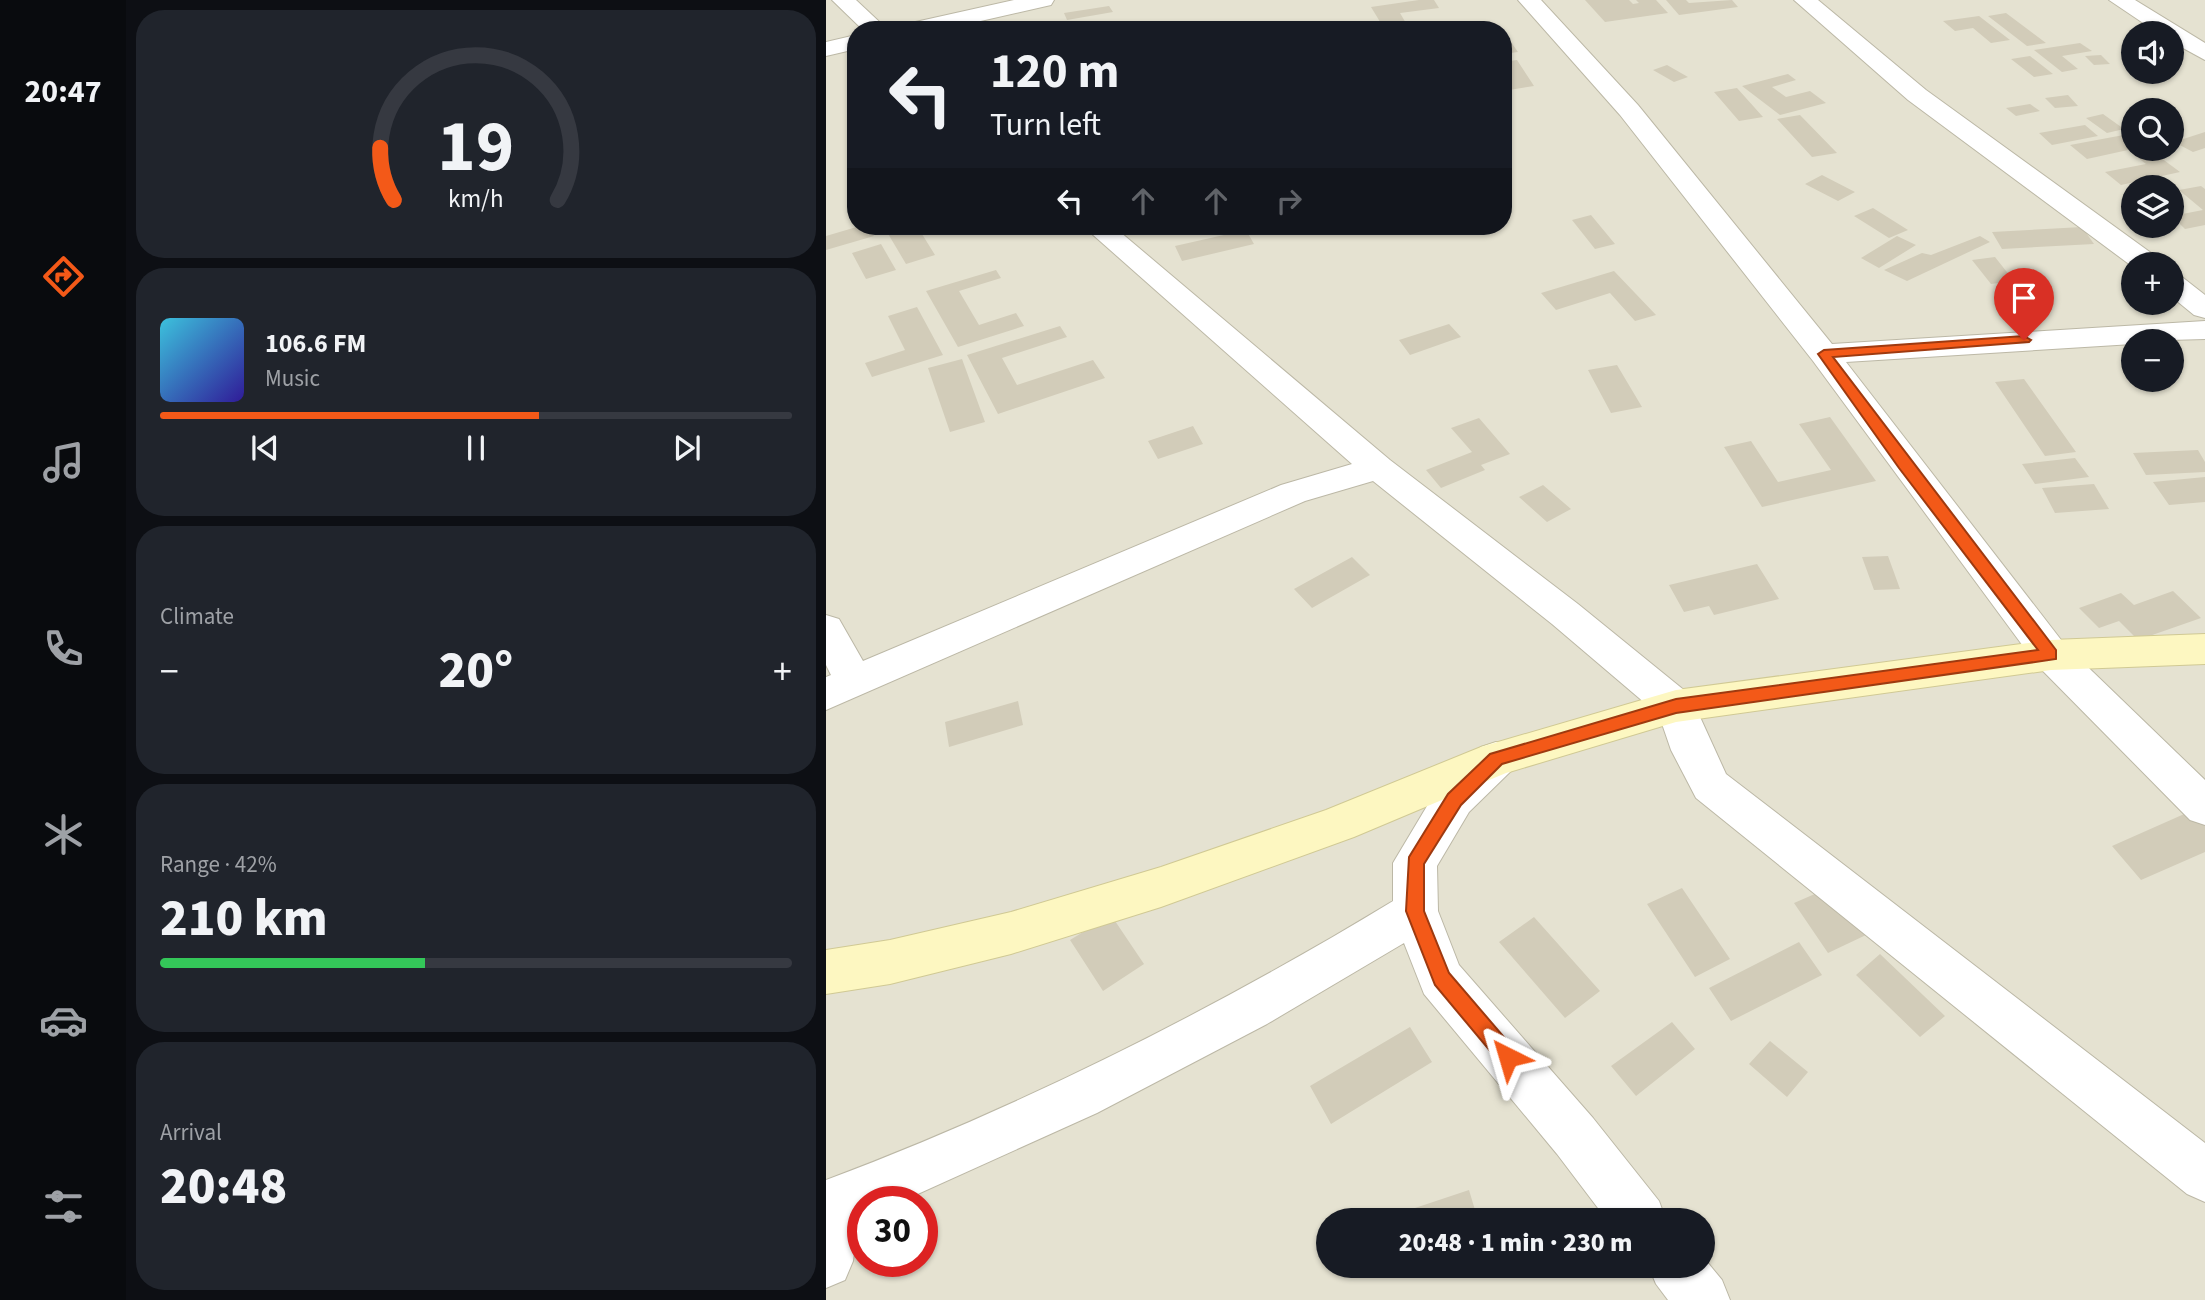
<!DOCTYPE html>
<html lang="en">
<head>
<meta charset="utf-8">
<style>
  :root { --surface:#171b24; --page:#20242c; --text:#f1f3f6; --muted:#9ea1a6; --line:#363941; --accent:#f35918 }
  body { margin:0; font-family:"Source Sans 3",sans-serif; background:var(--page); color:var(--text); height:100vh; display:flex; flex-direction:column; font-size:26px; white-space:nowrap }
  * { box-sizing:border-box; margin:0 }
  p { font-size:23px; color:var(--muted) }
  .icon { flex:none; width:38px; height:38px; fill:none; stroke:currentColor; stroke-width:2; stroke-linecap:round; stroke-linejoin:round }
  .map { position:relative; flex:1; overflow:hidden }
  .sheet { display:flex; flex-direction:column; gap:10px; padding:10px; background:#0d0f14; width:700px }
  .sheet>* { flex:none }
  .hud { position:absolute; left:21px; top:21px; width:665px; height:214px; border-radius:28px; box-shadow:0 2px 5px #0004; background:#171b24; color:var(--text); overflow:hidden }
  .tools { position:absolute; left:1295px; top:21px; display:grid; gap:14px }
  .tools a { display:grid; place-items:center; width:63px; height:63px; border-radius:50%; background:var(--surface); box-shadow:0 2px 5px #0004; font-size:35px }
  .speed { position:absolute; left:21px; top:1186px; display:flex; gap:14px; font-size:35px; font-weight:700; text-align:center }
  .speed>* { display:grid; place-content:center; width:91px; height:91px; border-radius:50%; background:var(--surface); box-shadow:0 2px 5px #0004; line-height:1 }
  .speed .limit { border:10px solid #d22; background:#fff; color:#111 }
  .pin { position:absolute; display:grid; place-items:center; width:60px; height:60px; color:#fff; margin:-72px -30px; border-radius:50% 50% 50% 0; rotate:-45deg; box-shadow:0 0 7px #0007 }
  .pin .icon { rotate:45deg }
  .me { position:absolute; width:77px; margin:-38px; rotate:320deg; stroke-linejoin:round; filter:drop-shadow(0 0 5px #0008) }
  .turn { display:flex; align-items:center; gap:24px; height:147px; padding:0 28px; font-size:32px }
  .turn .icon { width:91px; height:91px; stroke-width:2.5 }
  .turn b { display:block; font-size:49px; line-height:60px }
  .lanes { display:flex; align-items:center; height:66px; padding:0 28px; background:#0003; justify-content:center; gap:35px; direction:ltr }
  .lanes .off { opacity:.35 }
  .big { font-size:52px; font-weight:800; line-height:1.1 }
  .sheet .card { flex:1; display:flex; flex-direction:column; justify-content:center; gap:10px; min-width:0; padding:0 24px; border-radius:28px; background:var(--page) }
  .sheet .dial { align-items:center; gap:0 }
  .dial svg { height:182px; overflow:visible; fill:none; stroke:var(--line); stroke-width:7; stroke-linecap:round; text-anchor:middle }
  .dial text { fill:var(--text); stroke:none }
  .song { display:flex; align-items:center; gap:21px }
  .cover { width:84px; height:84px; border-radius:10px; background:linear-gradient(135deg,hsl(190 70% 55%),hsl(250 70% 35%)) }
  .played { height:7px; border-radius:4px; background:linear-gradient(90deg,var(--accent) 60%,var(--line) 60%) }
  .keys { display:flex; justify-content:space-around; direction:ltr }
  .heat { display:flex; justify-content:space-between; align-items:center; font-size:38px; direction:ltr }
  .charge { height:10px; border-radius:5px; background:linear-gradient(90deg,#34c759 42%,var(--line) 0) }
  .trip { position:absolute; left:490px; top:1208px; width:399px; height:70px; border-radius:35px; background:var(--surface); box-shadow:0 2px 5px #0004; font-weight:800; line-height:70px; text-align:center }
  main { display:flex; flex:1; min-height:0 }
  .menu { display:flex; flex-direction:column; width:126px; justify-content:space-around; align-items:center; background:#090b0e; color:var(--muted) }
  .menu .icon { width:49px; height:49px }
  .menu .active { color:var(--accent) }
  .menu b { font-size:32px; color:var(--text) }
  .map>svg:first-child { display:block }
  .residential { fill:#e5e2d1; fill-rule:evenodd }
  .building { fill:#d2ccb9 }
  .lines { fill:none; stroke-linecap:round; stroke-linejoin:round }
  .street-casing { stroke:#bcb8a6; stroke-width:2 }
  .secondary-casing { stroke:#d0c994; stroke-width:2 }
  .street { fill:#fff; fill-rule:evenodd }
  .secondary { fill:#fdf7c1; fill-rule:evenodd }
  .route { fill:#f35918; stroke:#9e3a10; stroke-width:2 }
</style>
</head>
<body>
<main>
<nav class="menu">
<b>20:47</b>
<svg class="icon active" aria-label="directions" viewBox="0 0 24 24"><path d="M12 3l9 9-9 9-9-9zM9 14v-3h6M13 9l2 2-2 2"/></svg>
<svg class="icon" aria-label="music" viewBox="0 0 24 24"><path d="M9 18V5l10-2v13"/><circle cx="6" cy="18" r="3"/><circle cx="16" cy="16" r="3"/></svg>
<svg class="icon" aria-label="phone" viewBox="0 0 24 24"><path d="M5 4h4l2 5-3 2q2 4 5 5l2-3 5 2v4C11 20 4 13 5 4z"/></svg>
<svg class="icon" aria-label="climate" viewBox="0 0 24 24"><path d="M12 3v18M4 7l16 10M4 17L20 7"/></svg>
<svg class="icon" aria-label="car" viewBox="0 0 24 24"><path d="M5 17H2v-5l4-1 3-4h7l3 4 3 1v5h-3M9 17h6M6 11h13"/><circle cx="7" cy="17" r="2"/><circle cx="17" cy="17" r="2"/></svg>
<svg class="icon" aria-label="filters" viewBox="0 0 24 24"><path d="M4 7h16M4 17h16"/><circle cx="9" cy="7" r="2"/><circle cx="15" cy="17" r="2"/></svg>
</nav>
<section class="sheet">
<div class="card dial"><svg viewBox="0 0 100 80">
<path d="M14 69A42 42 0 1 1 86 69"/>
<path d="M14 69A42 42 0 0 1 8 46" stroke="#f35918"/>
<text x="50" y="56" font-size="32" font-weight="700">19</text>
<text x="50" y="72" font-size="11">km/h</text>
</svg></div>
<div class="card">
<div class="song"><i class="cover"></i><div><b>106.6 FM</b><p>Music</p></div></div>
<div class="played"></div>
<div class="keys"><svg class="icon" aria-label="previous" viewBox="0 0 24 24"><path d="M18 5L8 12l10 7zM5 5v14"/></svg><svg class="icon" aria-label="pause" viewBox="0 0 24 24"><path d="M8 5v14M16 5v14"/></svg><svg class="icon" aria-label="next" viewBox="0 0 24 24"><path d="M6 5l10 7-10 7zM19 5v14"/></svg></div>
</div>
<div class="card"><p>Climate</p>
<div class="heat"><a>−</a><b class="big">20°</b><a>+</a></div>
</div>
<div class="card"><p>Range · 42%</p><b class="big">210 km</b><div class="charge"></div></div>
<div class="card"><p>Arrival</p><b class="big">20:48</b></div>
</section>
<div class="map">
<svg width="1379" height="1300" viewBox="0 0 1379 1300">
  <rect width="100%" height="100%" fill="#f1efe3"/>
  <path class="residential" d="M0 0H1379V1300H0ZM30 30H677V226H30ZM1307 33H1346V72H1307ZM1307 110H1346V149H1307ZM1307 187H1346V226H1307ZM1307 264H1346V303H1307ZM1307 341H1346V380H1307ZM37 1202H96V1262H37ZM502 1220H877V1265H502Z"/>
  <path class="building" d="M593 0H608L613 8 574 13 584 30H559L545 7Z
    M759 0H803L807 4 813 3 810 0H830L842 13 779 22Z
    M840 0H860L863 3 906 0 912 7 853 15Z
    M283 6 287 12 241 20 238 13Z
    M1180 13 1220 43 1201 46 1162 16Z
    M1153 16 1184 40 1165 43 1147 28 1129 31 1117 21Z
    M677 31 692 52 677 54Z
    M1254 43 1266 51 1236 56 1252 69 1236 72 1208 50Z
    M1275 55 1284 64 1268 65 1259 56Z
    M1204 56 1227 74 1208 77 1185 59Z
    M691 60 708 86 677 91V62Z
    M841 65 862 77 848 82 827 70Z
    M962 74 970 80 946 87 960 97 984 91 1000 103 954 115 916 86Z
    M911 88 937 117 913 121 888 92Z
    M1242 95 1252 106 1229 108 1219 98Z
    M1204 104 1214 111 1190 116 1180 108Z
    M1277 114 1298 129 1281 133 1260 118Z
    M974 115 1011 153 986 157 951 119Z
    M1259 125 1272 136 1226 145 1213 133Z
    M1379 132V148L1367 152 1348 142Z
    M1303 134 1307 137V149H1323L1354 172 1295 185 1279 172 1320 164 1302 150 1261 159 1244 145Z
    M996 175 1029 192 1012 201 979 184Z
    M1375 186 1379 189V225L1359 229 1346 216 1377 210 1353 190Z
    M1047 208 1082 230 1063 238 1028 216Z
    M765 215 789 244 769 249 746 220Z
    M34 226H41L48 236 0 250V236Z
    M83 226H91L109 255 80 264 61 232Z
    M1256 227 1268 244 1176 249 1166 232Z
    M420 230 428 244 356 261 349 246Z
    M1071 236 1090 245 1053 268 1035 258Z
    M1154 236 1164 242 1081 281 1058 270 1096 253 1105 255Z
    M55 244 70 270 40 279 26 253Z
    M1169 257 1188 281 1165 284 1146 260Z
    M170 270 175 278 133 291 153 325 190 313 198 326 132 347 100 291Z
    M788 271 830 315 809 321 784 293 730 310 715 293Z
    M91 307 117 355 46 377 39 363 79 350 62 316Z
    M623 324 635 337 584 355 573 340Z
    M234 326 241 337 176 358 191 385 267 360 279 378 172 414 141 355Z
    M136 359 159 422 124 432 102 368Z
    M791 365 816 407 785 413 762 370Z
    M1198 379 1250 452 1219 456 1169 382Z
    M1004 417 1050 481 936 507 898 447 925 441 952 482 1005 470 973 424Z
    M653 418 684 454 655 465 659 470 615 488 600 470 646 452 625 428Z
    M367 426 377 444 332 459 322 441Z
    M1372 450 1379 462V472L1320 475 1307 453Z
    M1249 458 1263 477 1209 484 1196 464Z
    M1379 477V502L1343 505 1327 482Z
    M1268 484 1283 509 1229 513 1216 488Z
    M717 485 745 509 721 522 693 497Z
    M1062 556 1074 589 1048 590 1036 557Z
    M526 557 544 575 486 608 468 589Z
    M931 564 953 599 888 615 883 606 858 612 843 585Z
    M1347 591 1375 618 1312 640 1293 621 1273 628 1253 608 1295 593 1308 605Z
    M192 701 197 725 123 747 119 722Z
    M1365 811 1379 826V852L1315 880 1286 846Z
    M1005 887 1040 935 1002 953 968 903Z
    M856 888 904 959 869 977 821 904Z
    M285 915 318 964 277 991 244 940Z
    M708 917 774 991 739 1018 673 942Z
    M973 942 996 975 905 1021 883 988Z
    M1054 954 1119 1016 1094 1037 1030 975Z
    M846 1022 869 1049 810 1096 785 1066Z
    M584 1027 606 1062 505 1124 484 1086Z
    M944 1041 982 1072 961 1097 923 1064Z
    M643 1190 652 1220H556V1219Z"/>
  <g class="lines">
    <defs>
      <path id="street" d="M6 0H30L62 30H37Z
        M188 0H228L225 5 115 30H73L76 25Z
        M692 0H715L812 105 1006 344 1379 321V339L1307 341V344L1020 362 1239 645 1379 780V825L1364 820 1211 665 987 361 794 115Z
        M968 0H992L1100 90 1332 258 1336 264 1307 267 1082 100Z
        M1283 0H1309L1379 43V60L1346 42V33H1332Z
        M30 35V49L0 56V42Z
        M257 226H287L564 460 752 604 864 695 900 774 1379 1143V1202L1361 1194 870 798 845 750 833 715 726 624 547 481 479 501 0 710V677L5 675 0 665V615L13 619 37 661 455 485 526 464Z
        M1346 274 1356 277 1379 295V318L1368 315 1346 297Z
        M670 742 685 747 691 759 685 771 643 812 611 866 612 911 633 965 767 1118 833 1201 840 1220H781L731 1154 598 994 578 943 441 1024 271 1113 74 1202H37V1218L32 1220 27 1261 19 1280 0 1288V1180C193 1108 391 1008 567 901V863L613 786 655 747Z
        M877 1257 896 1280 904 1300H842L830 1284 822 1265H877Z"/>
      <path id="secondary" d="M1379 634V664L1225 670 850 722 680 773 528 837 335 907 185 954 64 984 0 994V950L64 940 185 912 335 867 500 810 655 747 850 690 1225 640Z"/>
    </defs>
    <use href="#street" class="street-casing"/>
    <use href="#secondary" class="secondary-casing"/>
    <use href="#street" class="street"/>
    <use href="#secondary" class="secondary"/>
  </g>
  <path class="route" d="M1198 336 1205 340 1203 342 1007 357 1230 650V659L850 713 676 764 635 805 598 864V911L623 973 689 1050 692 1057 689 1064 682 1067 675 1064 609 985 580 911 583 857 622 794 664 754 850 699 1212 650 1073 468 992 354 998 350Z"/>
</svg>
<div class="tools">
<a><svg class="icon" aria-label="sound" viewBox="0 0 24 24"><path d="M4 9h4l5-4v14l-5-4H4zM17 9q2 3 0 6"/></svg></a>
<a><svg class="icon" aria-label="search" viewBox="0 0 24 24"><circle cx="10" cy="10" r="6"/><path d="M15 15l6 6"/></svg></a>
<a><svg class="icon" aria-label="layers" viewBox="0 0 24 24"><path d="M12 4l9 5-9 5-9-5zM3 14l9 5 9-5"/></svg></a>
<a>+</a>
<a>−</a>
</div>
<div class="speed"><div class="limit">30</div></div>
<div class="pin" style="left:1198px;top:340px;background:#d93025"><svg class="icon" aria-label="arrive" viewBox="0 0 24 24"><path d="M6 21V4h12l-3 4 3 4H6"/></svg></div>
<svg class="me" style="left:682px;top:1057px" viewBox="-20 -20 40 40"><path d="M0-17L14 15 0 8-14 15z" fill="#f35918" stroke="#fff" stroke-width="4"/></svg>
<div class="trip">20:48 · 1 min · 230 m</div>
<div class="hud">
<div class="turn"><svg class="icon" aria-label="left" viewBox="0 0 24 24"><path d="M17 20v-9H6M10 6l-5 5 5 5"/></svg><div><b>120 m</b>Turn left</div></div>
<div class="lanes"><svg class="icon" aria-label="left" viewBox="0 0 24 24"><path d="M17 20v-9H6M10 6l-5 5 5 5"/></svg><svg class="icon off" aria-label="ahead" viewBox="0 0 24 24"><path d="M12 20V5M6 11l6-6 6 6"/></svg><svg class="icon off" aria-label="ahead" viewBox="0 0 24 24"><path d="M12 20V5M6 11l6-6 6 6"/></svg><svg class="icon off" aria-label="right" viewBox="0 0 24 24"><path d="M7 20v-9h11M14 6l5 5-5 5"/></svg></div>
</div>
</div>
</main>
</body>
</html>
